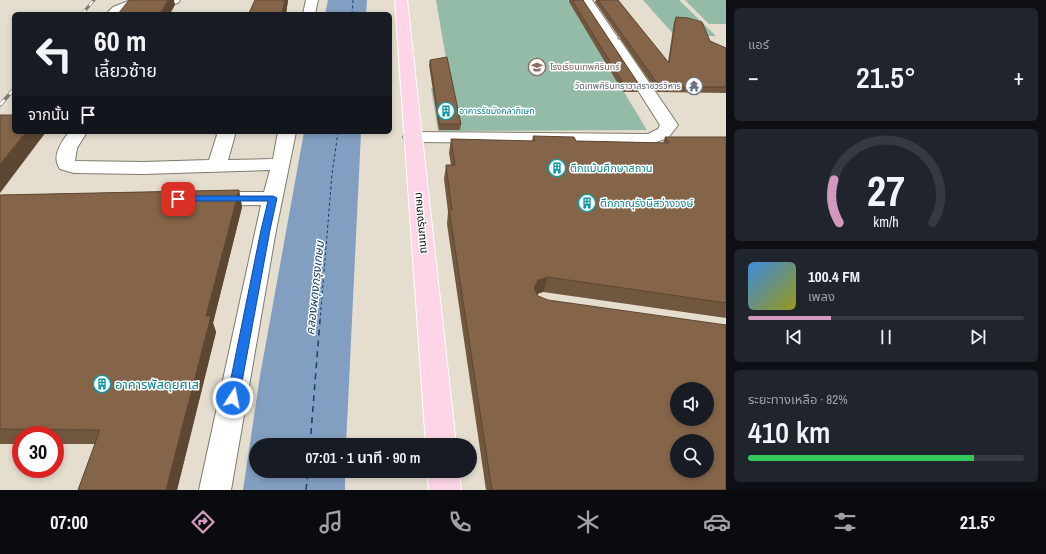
<!DOCTYPE html>
<html lang="th">
<head>
<meta charset="utf-8">
<style>
  :root { --surface:#171b24; --page:#20242c; --text:#f1f3f6; --muted:#9ea1a6; --line:#363941; --accent:#d399bc }
  body { margin:0; font-family:"Archivo Narrow","Noto Sans Thai",sans-serif; background:var(--page); color:var(--text); height:100vh; display:flex; flex-direction:column; font-size:15px; white-space:nowrap }
  * { box-sizing:border-box; margin:0 }
  p { font-size:13px; color:var(--muted) }
  .icon { flex:none; width:22px; height:22px; fill:none; stroke:currentColor; stroke-width:2; stroke-linecap:round; stroke-linejoin:round }
  .map { position:relative; flex:1; overflow:hidden }
  .drawer { display:flex; flex-direction:column; gap:8px; padding:8px; background:#0d0f14; width:320px }
  .drawer>* { flex:none }
  .hud { position:absolute; left:12px; top:12px; width:380px; height:122px; border-radius:6px; box-shadow:0 2px 6px #0003; background:#171b24; color:var(--text); overflow:hidden }
  .fabs { position:absolute; left:670px; top:382px; display:grid; gap:8px }
  .fabs a { display:grid; place-items:center; width:44px; height:44px; border-radius:50%; background:var(--surface); box-shadow:0 2px 6px #0003; font-size:20px }
  .speed { position:absolute; left:12px; top:426px; display:flex; gap:8px; font-size:20px; font-weight:700; text-align:center }
  .speed>* { display:grid; place-content:center; width:52px; height:52px; border-radius:50%; background:var(--surface); box-shadow:0 2px 6px #0003; line-height:1 }
  .speed .limit { border:6px solid #d22; background:#fff; color:#111 }
  .pin { position:absolute; display:grid; place-items:center; width:34px; height:34px; color:#fff; margin:-17px; border-radius:8px; box-shadow:0 2px 6px #0006 }
  .me { position:absolute; width:44px; margin:-22px; rotate:11deg; stroke-linejoin:round; filter:drop-shadow(0 0 3px #0008) }
  .turn { display:flex; align-items:center; gap:14px; height:84px; padding:0 16px; font-size:18px }
  .turn .icon { width:52px; height:52px; stroke-width:2.5 }
  .turn b { display:block; font-size:28px; line-height:34px }
  .then { display:flex; align-items:center; height:38px; padding:0 16px; background:#0003; gap:8px; font-size:15px }
  .big { font-size:30px; font-weight:600; line-height:1.1 }
  .drawer .card { flex:1; display:flex; flex-direction:column; justify-content:center; gap:6px; min-width:0; padding:0 14px; border-radius:6px; background:var(--page) }
  .drawer .dial { align-items:center; gap:0 }
  .dial svg { height:104px; overflow:visible; fill:none; stroke:var(--line); stroke-width:7; stroke-linecap:round; text-anchor:middle }
  .dial text { fill:var(--text); stroke:none }
  .song { display:flex; align-items:center; gap:12px }
  .cover { width:48px; height:48px; border-radius:6px; background:linear-gradient(135deg,hsl(210 70% 55%),hsl(60 70% 35%)) }
  .played { height:4px; border-radius:2px; background:linear-gradient(90deg,var(--accent) 30%,var(--line) 30%) }
  .keys { display:flex; justify-content:space-around; direction:ltr }
  .heat { display:flex; justify-content:space-between; align-items:center; font-size:22px; direction:ltr }
  .charge { height:6px; border-radius:3px; background:linear-gradient(90deg,#34c759 82%,var(--line) 0) }
  .trip { position:absolute; left:249px; top:438px; width:228px; height:40px; border-radius:20px; background:var(--surface); box-shadow:0 2px 6px #0003; font-weight:600; line-height:40px; text-align:center }
  .menu { display:flex; height:64px; justify-content:space-around; align-items:center; background:#090b0e; color:var(--muted) }
  .menu .icon { width:28px; height:28px }
  .menu .active { color:var(--accent) }
  .menu b { font-size:18px; color:var(--text) }
  main { display:flex; flex:1; min-height:0 }
  .map>svg:first-child { display:block }
  .green { fill:#93bba7 }
  .water { fill:#829ec0 }
  .lines { fill:none; stroke-linecap:round; stroke-linejoin:round }
  .ferry-far1 { stroke:#17406c; stroke-width:1; stroke-dasharray:3 2.5; stroke-linecap:butt }
  .ferry { stroke:#17406c; stroke-width:1.5; stroke-dasharray:6 5; stroke-linecap:butt }
  .minor-casing { stroke:#7f7a6c; stroke-width:2 }
  .major-casing { stroke:#fff; stroke-width:2 }
  .minor { fill:#fff; fill-rule:evenodd }
  .major { fill:#fdd5e6; fill-rule:evenodd }
  .rail-far1-casing { stroke:#817d72; stroke-width:3 }
  .rail-casing { stroke:#817d72; stroke-width:3.5 }
  .rail-far1 { stroke:#fff; stroke-width:2; stroke-dasharray:5.5; stroke-linecap:butt }
  .rail { stroke:#fff; stroke-width:2.5; stroke-dasharray:7; stroke-linecap:butt }
  .wall { fill:#72573f }
  .shaded-wall { fill:#5d4733 }
  .building { fill:#856549; stroke:#5d4733; fill-rule:evenodd }
  .route { fill:#1a73e8; stroke:#114b97 }
  .labels { text-anchor:middle; stroke-width:3; stroke-linejoin:round; paint-order:stroke }
  .far-education-label { font-size:9px; fill:#785e54; stroke:#fff; text-anchor:start }
  .far-worship-label { font-size:9px; fill:#5b616d; stroke:#fff; text-anchor:end }
  .far-culture-label { font-size:9px; fill:#0d838f; stroke:#fff; text-anchor:start }
  .culture-label { font-size:11px; fill:#0d838f; stroke:#fff; text-anchor:start }
  .street-label { font-size:11px; fill:#0f0d08; stroke:#fff }
  .water-label { font-size:12px; font-style:italic; fill:#17406c; stroke:#fff }
  .near-culture-label { font-size:13px; fill:#0d838f; stroke:#fff; text-anchor:start }
</style>
</head>
<body>
<main>
<div class="map">
<svg width="726" height="490" viewBox="0 0 726 490">
  <rect width="100%" height="100%" fill="#e5decf"/>
  <path class="green" d="M436 0H568L647 130 438 131 431 88H451Z
    M643 0H679L716 36H675Z
    M685 0H726V24H709Z"/>
  <path class="water" d="M328 0H367L366 14H325Z
    M304 132H361L346 445H256V471H345V490H243L260 376Z"/>
  <g class="lines">
    <path class="ferry-far1" d="M352 14 353 0
      M320 321 332 174 338 132"/>
    <path class="ferry" d="M310 445 320 320
      M306 490 308 471"/>
    <defs>
      <path id="minor" d="M131 0H180L178 3 174 4 141 5 129 9 120 14H106L113 7Z
        M306 0H318L315 14H303Z
        M580 0H592L618 38 617 39 620 40 678 125 668 138 650 144 412 142 406 141 403 137 406 133 412 132 648 134 658 129 660 125 608 43 609 42 606 41Z
        M69 132H87L77 148 75 161 143 162 209 160 217 135 215 132H233L235 135 228 160 273 159 278 132H296L276 230 231 490H199L261 205 210 206 203 204 200 199 203 194 210 192H264L270 170 143 174 74 173 60 169C51 156 61 143 69 132Z"/>
      <path id="major" d="M395 0H407L456 445H426Z
        M427 471H459L461 490H429Z"/>
    </defs>
    <use href="#minor" class="minor-casing"/>
    <use href="#major" class="major-casing"/>
    <use href="#minor" class="minor"/>
    <use href="#major" class="major"/>
    <defs>
      <path id="rail-far1" d="M82 14 94 0"/>
      <path id="rail" d="M0 105 14 89"/>
    </defs>
    <use href="#rail-far1" class="rail-far1-casing"/>
    <use href="#rail" class="rail-casing"/>
    <use href="#rail-far1" class="rail-far1"/>
    <use href="#rail" class="rail"/>
  </g>
  <path class="wall" d="M288 0 286 14H249V13Z
    M569 0H583L640 86 637 92H623L569 2Z
    M596 0H618L668 62 674 22 676 17 710 41 726 48V93L657 92 595 2Z
    M430 60 461 124 460 130H439L429 65Z
    M533 136 576 141 663 143 665 137H726V318L543 292 537 294 538 296 726 490H486L447 224 448 212 444 179 446 165H451L449 153 451 139 532 141Z
    M239 190 242 207 213 323 216 332 177 490H78L95 444H55V435H21V444H0V195Z"/>
  <path class="shaded-wall" d="M168 0H174L175 5 170 14H160Z
    M285 0H288L286 14H282Z
    M26 132H46L0 193V164Z
    M239 190 242 207 213 323 216 332 177 490H166L206 316Z
    M548 277 543 292 534 295V288L538 280Z"/>
  <path class="building" d="M129 0H168L160 13 118 14Z
    M255 0H285L282 13H249Z
    M572 0H583L640 86H625Z
    M598 0H618L669 63 676 17 688 18 702 22 710 41 726 48V87H660Z
    M447 57 461 124H439L430 60Z
    M0 115H14V132H26L0 164Z
    M533 136 574 137 576 141 669 143 665 137H726V303L548 277 538 280 534 288 538 296 548 300 726 325V490H492L449 209 452 210 446 165H455L451 139 535 141ZM677 389H707V419H677ZM677 441H707V471H677Z
    M239 190 206 316H211L166 490H78L100 430 0 429V195Z"/>
  <path class="route" d="M178 196H273L277 198 270 230 239 398 237 402 233 403 229 402 227 398 261 230 268 201H175L174 199 175 197Z"/>
  <defs>
    <symbol id="school-ring" viewBox="-11 -11 22 22"><circle r="9.5" fill="#fff" stroke="#8d6e63" stroke-width="1.5"/><path d="M0-5L7-2L0 1L-7-2ZM-4 1L0 2.5L4 1V4Q0 6-4 4Z" fill="#8d6e63"/></symbol>
    <symbol id="temple-ring" viewBox="-11 -11 22 22"><circle r="9.5" fill="#fff" stroke="#6b7280" stroke-width="1.5"/><path d="M0-6L5-2H3V0L6.5 2.5H4V6H1.5V3h-3V6H-4V2.5H-6.5L-3 0V-2H-5Z" fill="#6b7280"/></symbol>
    <symbol id="building-ring" viewBox="-11 -11 22 22"><circle r="9.5" fill="#fff" stroke="#0f9aa8" stroke-width="1.5"/><path d="M-4-6H4V6H1V3H-1V6H-4ZM-2.5-4.3h1.7v1.8h-1.7ZM.8-4.3h1.7v1.8H.8ZM-2.5-1h1.7V.8h-1.7ZM.8-1h1.7V.8H.8Z" fill="#0f9aa8"/></symbol>
  </defs>
  <g fill-rule="evenodd">
    <use href="#school-ring" x="527" y="57" width="20" height="20"/>
    <use href="#temple-ring" x="684" y="76" width="20" height="20"/>
    <use href="#building-ring" x="436" y="101" width="20" height="20"/>
    <use href="#building-ring" x="547" y="158" width="20" height="20"/>
    <use href="#building-ring" x="577" y="193" width="20" height="20"/>
    <use href="#building-ring" x="92" y="374" width="20" height="20"/>
  </g>
  <g class="labels">
    <g class="far-education-label">
      <text x="550" y="70">โรงเรียนเทพศิรินทร์</text>
    </g>
    <g class="far-worship-label">
      <text x="681" y="89">วัดเทพศิรินทราวาสราชวรวิหาร</text>
    </g>
    <g class="far-culture-label">
      <text x="459" y="114">อาคารรัชมังคลาภิเษก</text>
    </g>
    <g class="culture-label">
      <text x="570" y="172">ตึกแม้นศึกษาสถาน</text>
      <text x="600" y="207">ตึกภาณุรังษีสว่างวงษ์</text>
    </g>
    <g class="street-label">
      <text transform="translate(420 223) rotate(-95)" y="4">ถนนกรุงเกษม</text>
    </g>
    <g class="water-label">
      <text transform="translate(315 288) rotate(-84)" y="4">คลองผดุงกรุงเกษม</text>
    </g>
    <g class="near-culture-label">
      <text x="115" y="389">อาคารพัสดุยศเส</text>
    </g>
  </g>
</svg>
<div class="fabs">
<a><svg class="icon" aria-label="sound" viewBox="0 0 24 24"><path d="M4 9h4l5-4v14l-5-4H4zM17 9q2 3 0 6"/></svg></a>
<a><svg class="icon" aria-label="search" viewBox="0 0 24 24"><circle cx="10" cy="10" r="6"/><path d="M15 15l6 6"/></svg></a>
</div>
<div class="speed"><div class="limit">30</div></div>
<div class="pin" style="left:178px;top:199px;background:#d93025"><svg class="icon" aria-label="arrive" viewBox="0 0 24 24"><path d="M6 21V4h12l-3 4 3 4H6"/></svg></div>
<svg class="me" style="left:233px;top:398px" viewBox="-20 -20 40 40"><circle r="17" fill="#1a73e8" stroke="#fff" stroke-width="3"/><path d="M0-11L8 9 0 5-8 9z" fill="#fff"/></svg>
<div class="trip">07:01 · 1 นาที · 90 m</div>
<div class="hud">
<div class="turn"><svg class="icon" aria-label="left" viewBox="0 0 24 24"><path d="M17 20v-9H6M10 6l-5 5 5 5"/></svg><div><b>60 m</b>เลี้ยวซ้าย</div></div>
<div class="then">จากนั้น<svg class="icon" aria-label="arrive" viewBox="0 0 24 24"><path d="M6 21V4h12l-3 4 3 4H6"/></svg></div>
</div>
</div>
<section class="drawer">
<div class="card"><p>แอร์</p>
<div class="heat"><a>−</a><b class="big">21.5°</b><a>+</a></div>
</div>
<div class="card dial"><svg viewBox="0 0 100 80">
<path d="M14 69A42 42 0 1 1 86 69"/>
<path d="M14 69A42 42 0 0 1 10 36" stroke="#d399bc"/>
<text x="50" y="56" font-size="32" font-weight="700">27</text>
<text x="50" y="72" font-size="11">km/h</text>
</svg></div>
<div class="card">
<div class="song"><i class="cover"></i><div><b>100.4 FM</b><p>เพลง</p></div></div>
<div class="played"></div>
<div class="keys"><svg class="icon" aria-label="previous" viewBox="0 0 24 24"><path d="M18 5L8 12l10 7zM5 5v14"/></svg><svg class="icon" aria-label="pause" viewBox="0 0 24 24"><path d="M8 5v14M16 5v14"/></svg><svg class="icon" aria-label="next" viewBox="0 0 24 24"><path d="M6 5l10 7-10 7zM19 5v14"/></svg></div>
</div>
<div class="card"><p>ระยะทางเหลือ · 82%</p><b class="big">410 km</b><div class="charge"></div></div>
</section>
</main>
<nav class="menu">
<b>07:00</b>
<svg class="icon active" aria-label="directions" viewBox="0 0 24 24"><path d="M12 3l9 9-9 9-9-9zM9 14v-3h6M13 9l2 2-2 2"/></svg>
<svg class="icon" aria-label="music" viewBox="0 0 24 24"><path d="M9 18V5l10-2v13"/><circle cx="6" cy="18" r="3"/><circle cx="16" cy="16" r="3"/></svg>
<svg class="icon" aria-label="phone" viewBox="0 0 24 24"><path d="M5 4h4l2 5-3 2q2 4 5 5l2-3 5 2v4C11 20 4 13 5 4z"/></svg>
<svg class="icon" aria-label="climate" viewBox="0 0 24 24"><path d="M12 3v18M4 7l16 10M4 17L20 7"/></svg>
<svg class="icon" aria-label="car" viewBox="0 0 24 24"><path d="M5 17H2v-5l4-1 3-4h7l3 4 3 1v5h-3M9 17h6M6 11h13"/><circle cx="7" cy="17" r="2"/><circle cx="17" cy="17" r="2"/></svg>
<svg class="icon" aria-label="filters" viewBox="0 0 24 24"><path d="M4 7h16M4 17h16"/><circle cx="9" cy="7" r="2"/><circle cx="15" cy="17" r="2"/></svg>
<b>21.5°</b>
</nav>
</body>
</html>
